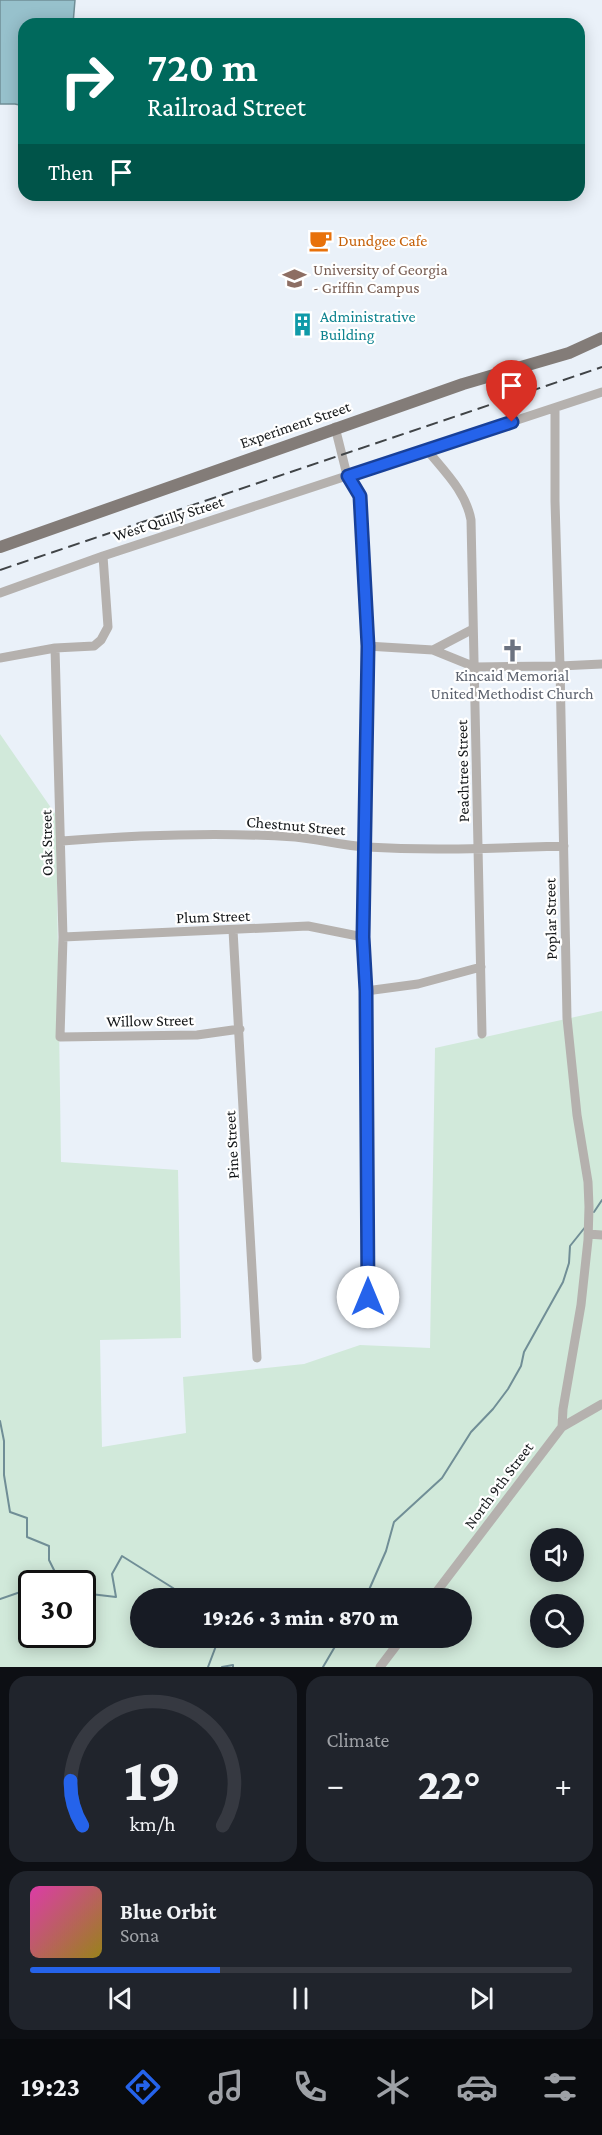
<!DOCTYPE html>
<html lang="en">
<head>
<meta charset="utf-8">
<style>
  :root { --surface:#171b24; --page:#20242c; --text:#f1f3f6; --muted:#9ea1a6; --line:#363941; --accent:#2563eb }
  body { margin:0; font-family:"Crimson Pro",serif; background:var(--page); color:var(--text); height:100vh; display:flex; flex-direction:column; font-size:22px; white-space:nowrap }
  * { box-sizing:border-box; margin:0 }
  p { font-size:20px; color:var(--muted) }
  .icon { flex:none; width:33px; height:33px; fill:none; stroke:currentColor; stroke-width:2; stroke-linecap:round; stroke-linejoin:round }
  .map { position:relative; height:1667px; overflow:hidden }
  .details { display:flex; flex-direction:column; gap:9px; padding:9px; background:#0d0f14; flex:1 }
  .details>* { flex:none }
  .guide { position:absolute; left:18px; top:18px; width:567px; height:183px; border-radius:18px; box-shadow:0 3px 15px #0003; background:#00695c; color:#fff; overflow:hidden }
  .buttons { position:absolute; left:530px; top:1528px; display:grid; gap:12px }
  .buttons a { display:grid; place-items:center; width:54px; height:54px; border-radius:50%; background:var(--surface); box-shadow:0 3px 15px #0003; font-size:30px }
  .speed { position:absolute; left:18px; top:1570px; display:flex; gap:12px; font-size:30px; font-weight:700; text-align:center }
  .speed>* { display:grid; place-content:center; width:78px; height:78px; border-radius:50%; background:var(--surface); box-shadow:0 3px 15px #0003; line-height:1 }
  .speed .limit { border:3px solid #111; border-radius:9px; background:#fff; color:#111 }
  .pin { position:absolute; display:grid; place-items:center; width:51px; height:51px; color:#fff; margin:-62px -26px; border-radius:50% 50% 50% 0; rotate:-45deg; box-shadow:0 0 6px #0007 }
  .pin .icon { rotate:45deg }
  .me { position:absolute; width:66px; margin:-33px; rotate:0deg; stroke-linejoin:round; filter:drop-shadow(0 0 4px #0008) }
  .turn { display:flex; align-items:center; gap:21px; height:126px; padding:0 30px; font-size:27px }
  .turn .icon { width:78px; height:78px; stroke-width:2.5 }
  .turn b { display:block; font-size:42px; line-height:51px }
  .then { display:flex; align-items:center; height:57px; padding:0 30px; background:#0003; gap:12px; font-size:22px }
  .big { font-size:45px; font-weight:800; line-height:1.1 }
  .details .tile { flex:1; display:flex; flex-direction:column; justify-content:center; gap:9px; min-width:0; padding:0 21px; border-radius:18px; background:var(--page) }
  .details .dial { align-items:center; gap:0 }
  .dial svg { height:156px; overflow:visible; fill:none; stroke:var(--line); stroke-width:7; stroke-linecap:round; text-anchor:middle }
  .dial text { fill:var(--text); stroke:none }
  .song { display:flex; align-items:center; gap:18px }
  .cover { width:72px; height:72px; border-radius:9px; background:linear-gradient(135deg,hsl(320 70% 55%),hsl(50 70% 35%)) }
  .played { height:6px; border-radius:3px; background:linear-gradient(90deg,var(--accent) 35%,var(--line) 35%) }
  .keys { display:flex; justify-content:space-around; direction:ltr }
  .heat { display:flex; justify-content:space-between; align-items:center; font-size:33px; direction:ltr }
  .details .tiles { flex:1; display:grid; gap:9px; grid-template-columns:1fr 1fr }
  .tile:last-child { grid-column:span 2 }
  .trip { position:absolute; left:130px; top:1588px; width:342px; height:60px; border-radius:30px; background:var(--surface); box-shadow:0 3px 15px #0003; font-weight:800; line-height:60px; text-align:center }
  .tabs { display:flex; height:96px; justify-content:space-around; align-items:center; background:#090b0e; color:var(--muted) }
  .tabs .icon { width:42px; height:42px }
  .tabs .selected { color:var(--accent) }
  .tabs b { font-size:27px; color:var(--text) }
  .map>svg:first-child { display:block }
  .green { fill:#d1e9da; fill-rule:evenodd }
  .water { fill:#97c1cc; stroke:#708e96; stroke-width:1.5 }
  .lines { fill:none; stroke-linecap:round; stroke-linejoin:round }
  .stream { stroke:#708e96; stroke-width:2 }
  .minor { stroke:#b5b1ae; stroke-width:9 }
  .major { stroke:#837c78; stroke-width:12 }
  .rail { stroke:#404447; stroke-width:2; stroke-dasharray:12 6; stroke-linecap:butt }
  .route-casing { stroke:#184099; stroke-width:15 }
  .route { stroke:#2563eb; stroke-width:10 }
  .labels { text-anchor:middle; stroke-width:4.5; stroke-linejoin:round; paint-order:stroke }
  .food-label { font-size:16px; fill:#c56008; stroke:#fff; text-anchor:start }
  .education-label { font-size:16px; fill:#785e54; stroke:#fff; text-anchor:start }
  .culture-label { font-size:16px; fill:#0d838f; stroke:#fff; text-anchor:start }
  .street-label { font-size:16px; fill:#141719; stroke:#fff }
  .worship-label { font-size:16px; fill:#5b616d; stroke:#fff }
</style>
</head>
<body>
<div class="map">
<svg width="602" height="1667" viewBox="0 0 602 1667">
  <rect width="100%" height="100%" fill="#eaf1f9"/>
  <path class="green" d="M0 734 56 815 61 1162 178 1170 181 1338 100 1340 102 1447 186 1433 183 1377 304 1364 360 1345 430 1348 435 1048 602 1011V1667H0ZM540 1539H573V1572H540ZM32 1584H82V1635H32ZM141 1599H462V1638H141ZM540 1605H573V1638H540Z"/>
  <path class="water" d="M0 0H75L73 24H24V106L15 104H0Z"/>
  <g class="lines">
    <path class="stream" d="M594 1212 602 1200
      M0 1421 4 1441V1475L10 1512 27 1518V1537L49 1546V1560L58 1578
      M58 1578 67 1584
      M42 1584 58 1578
      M82 1593 116 1597 112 1574 122 1556 173 1588 185 1599
      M0 1599 32 1588
      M365 1599 386 1551 394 1522 442 1478 471 1432 493 1409 508 1389 521 1366 524 1352 563 1282 569 1263 570 1246 586 1226
      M208 1667 219 1638
      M222 1667 233 1665V1667
      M323 1667 340 1638"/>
    <path class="minor" d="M555 408V501L560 666 567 1018 577 1115 588 1182 589 1207 588 1240 581 1305 563 1409 562 1427
      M335 427 347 475 360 496 367 646 363 937 366 991 368 1321
      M427 450C445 472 466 492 471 520L482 1034
      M0 593 103 556 602 392
      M367 646 433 650 475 667 560 666 602 664
      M55 648 63 937 60 1037 197 1035 240 1029
      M433 650 473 629
      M0 658 55 648 94 646 101 640 108 627 103 556
      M62 841C139 835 217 832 295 837 319 839 343 846 367 847 432 851 498 848 564 846
      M233 930 257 1358
      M63 937 308 926 363 937
      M366 991 418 984 481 967
      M588 1234 602 1235
      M431 1599 562 1427 602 1404
      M380 1667 402 1638"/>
    <path class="major" d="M0 547 463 384 569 353 602 338"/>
    <path class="rail" d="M0 570 602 367"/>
  </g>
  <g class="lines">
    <defs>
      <path id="route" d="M368 1297 366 991 363 937 368 646 360 496 348 476 512 422"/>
    </defs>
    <use href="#route" class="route-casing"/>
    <use href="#route" class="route"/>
  </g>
  <defs>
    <symbol id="cafe-bare" viewBox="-9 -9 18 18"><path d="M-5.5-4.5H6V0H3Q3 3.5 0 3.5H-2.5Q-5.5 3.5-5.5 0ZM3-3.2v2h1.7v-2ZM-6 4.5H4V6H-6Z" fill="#e8710a" stroke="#fff" stroke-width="2.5" paint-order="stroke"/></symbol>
    <symbol id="university-bare" viewBox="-9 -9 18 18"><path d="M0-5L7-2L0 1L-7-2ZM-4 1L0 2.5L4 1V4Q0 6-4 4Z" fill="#8d6e63" stroke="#fff" stroke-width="2.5" paint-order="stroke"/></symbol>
    <symbol id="building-bare" viewBox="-9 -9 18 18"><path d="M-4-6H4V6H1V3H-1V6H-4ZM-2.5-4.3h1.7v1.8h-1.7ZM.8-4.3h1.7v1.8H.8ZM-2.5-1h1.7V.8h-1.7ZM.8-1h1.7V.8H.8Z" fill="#0f9aa8" stroke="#fff" stroke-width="2.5" paint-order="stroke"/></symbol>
    <symbol id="church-bare" viewBox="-9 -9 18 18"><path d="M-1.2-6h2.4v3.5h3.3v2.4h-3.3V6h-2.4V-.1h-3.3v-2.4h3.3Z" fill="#6b7280" stroke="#fff" stroke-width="2.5" paint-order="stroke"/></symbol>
  </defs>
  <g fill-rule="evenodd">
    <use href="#cafe-bare" x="304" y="224" width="33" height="33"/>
    <use href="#university-bare" x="278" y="262" width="33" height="33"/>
    <use href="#building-bare" x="286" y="308" width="33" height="33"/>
    <use href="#church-bare" x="496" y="634" width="33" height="33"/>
  </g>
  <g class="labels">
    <g class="food-label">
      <text x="338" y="246">Dundgee Cafe</text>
    </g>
    <g class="education-label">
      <text x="313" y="275">University of Georgia<tspan x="313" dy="18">- Griffin Campus</tspan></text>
    </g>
    <g class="culture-label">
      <text x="320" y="322">Administrative<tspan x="320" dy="18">Building</tspan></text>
    </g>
    <g class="street-label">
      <text transform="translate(295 424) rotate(-19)" y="6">Experiment Street</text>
      <text transform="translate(168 518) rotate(-18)" y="6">West Quilly Street</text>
      <text transform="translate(462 771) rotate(-91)" y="6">Peachtree Street</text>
      <text transform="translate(296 825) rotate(5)" y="6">Chestnut Street</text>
      <text transform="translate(46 843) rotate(-91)" y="6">Oak Street</text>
      <text transform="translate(213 916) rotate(-2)" y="6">Plum Street</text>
      <text transform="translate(550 919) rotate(-91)" y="6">Poplar Street</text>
      <text transform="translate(150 1020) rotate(-1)" y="6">Willow Street</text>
      <text transform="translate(231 1145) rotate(-93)" y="6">Pine Street</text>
      <text transform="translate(498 1485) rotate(-53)" y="6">North 9th Street</text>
    </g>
    <g class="worship-label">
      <text x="512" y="681">Kincaid Memorial<tspan x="512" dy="18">United Methodist Church</tspan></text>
    </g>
  </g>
</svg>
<div class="buttons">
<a><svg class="icon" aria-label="sound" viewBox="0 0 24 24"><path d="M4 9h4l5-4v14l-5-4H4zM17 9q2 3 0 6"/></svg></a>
<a><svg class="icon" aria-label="search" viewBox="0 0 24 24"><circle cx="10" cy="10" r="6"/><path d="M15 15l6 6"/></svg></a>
</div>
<div class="speed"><div class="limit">30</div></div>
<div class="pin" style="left:512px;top:422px;background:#d93025"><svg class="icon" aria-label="arrive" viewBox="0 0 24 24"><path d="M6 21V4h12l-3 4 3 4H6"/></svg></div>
<svg class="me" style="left:368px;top:1297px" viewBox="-20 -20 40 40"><circle r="19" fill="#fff"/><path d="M0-13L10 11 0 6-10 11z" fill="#2563eb"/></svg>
<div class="trip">19:26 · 3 min · 870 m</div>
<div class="guide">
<div class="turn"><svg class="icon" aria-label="right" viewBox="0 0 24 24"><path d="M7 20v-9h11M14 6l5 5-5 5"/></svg><div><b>720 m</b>Railroad Street</div></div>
<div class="then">Then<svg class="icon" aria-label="arrive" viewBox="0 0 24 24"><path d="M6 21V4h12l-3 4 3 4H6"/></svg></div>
</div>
</div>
<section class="details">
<div class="tiles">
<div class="tile dial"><svg viewBox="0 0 100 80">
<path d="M14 69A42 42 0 1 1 86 69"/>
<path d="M14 69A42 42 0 0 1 8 46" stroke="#2563eb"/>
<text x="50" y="56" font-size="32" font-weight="700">19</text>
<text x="50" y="72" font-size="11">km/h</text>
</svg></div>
<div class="tile"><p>Climate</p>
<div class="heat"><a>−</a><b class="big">22°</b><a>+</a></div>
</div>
<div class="tile">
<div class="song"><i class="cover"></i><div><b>Blue Orbit</b><p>Sona</p></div></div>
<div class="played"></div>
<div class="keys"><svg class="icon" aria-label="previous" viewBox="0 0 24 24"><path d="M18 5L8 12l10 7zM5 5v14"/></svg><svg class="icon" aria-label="pause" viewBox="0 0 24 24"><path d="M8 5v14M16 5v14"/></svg><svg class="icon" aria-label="next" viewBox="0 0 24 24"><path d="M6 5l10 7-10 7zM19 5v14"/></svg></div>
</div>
</div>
</section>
<nav class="tabs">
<b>19:23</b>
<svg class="icon selected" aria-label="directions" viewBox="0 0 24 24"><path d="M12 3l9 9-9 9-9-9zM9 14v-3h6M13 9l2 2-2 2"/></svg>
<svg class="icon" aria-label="music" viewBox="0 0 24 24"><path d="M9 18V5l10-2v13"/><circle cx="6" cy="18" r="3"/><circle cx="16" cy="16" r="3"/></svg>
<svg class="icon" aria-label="phone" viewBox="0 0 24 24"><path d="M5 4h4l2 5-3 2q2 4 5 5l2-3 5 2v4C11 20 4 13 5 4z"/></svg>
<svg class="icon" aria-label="climate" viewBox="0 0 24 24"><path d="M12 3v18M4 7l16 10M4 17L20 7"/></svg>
<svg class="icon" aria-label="car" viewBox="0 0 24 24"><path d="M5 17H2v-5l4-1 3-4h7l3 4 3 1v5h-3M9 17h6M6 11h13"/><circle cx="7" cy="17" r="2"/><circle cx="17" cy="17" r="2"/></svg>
<svg class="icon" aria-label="filters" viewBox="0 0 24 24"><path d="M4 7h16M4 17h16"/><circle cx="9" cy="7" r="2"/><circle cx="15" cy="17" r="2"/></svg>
</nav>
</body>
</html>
